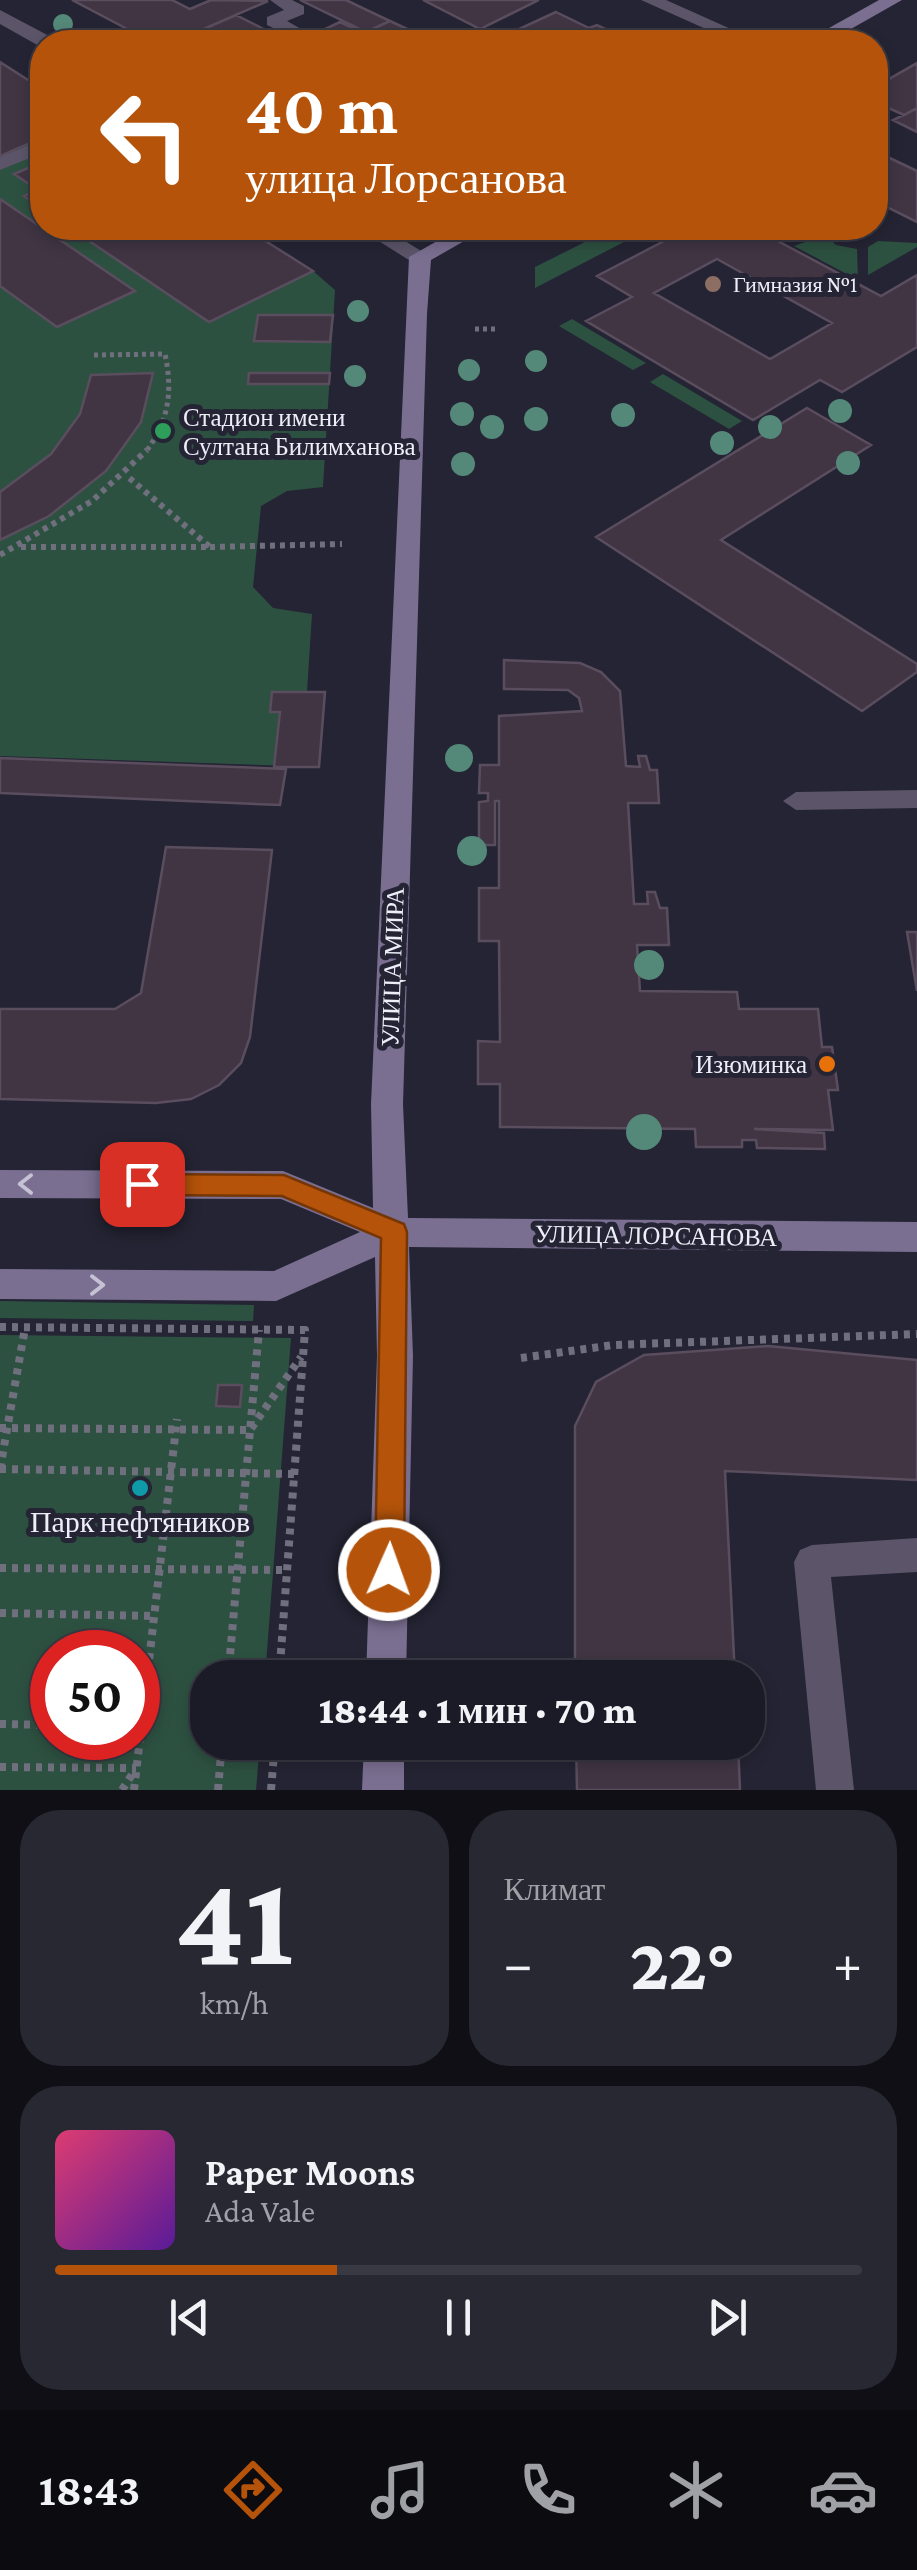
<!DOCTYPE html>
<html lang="ru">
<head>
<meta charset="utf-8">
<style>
  :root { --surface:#1b1b27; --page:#282833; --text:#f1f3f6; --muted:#a0a1a7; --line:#393944; --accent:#b45309 }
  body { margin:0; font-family:"Crimson Pro",serif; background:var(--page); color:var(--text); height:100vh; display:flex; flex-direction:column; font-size:38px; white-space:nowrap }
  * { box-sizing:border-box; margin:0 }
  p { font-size:32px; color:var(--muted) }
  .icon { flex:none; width:55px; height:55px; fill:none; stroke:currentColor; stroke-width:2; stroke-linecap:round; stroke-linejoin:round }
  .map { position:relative; height:1790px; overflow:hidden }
  .panel { display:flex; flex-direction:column; gap:20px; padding:20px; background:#0f0f15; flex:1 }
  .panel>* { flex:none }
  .guide { position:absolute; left:30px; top:30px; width:858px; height:210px; border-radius:40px; box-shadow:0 5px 15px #0003,0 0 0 2px var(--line); background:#b45309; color:#fff; overflow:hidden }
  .speed { position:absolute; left:30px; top:1630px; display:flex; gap:20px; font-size:50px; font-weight:700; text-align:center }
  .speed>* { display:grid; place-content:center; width:130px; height:130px; border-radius:50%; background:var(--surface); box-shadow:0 5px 15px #0003,0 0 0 2px var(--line); line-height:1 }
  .speed .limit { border:15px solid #d22; background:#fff; color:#111 }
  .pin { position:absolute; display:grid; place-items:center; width:85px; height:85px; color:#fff; margin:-42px; border-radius:20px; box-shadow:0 5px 15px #0006 }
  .me { position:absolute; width:110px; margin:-55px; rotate:2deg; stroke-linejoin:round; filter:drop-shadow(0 0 8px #0008) }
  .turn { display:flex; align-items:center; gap:35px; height:210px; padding:0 50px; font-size:45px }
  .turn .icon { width:130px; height:130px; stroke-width:2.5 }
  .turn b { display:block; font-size:70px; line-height:85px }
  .big { font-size:75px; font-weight:800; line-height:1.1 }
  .panel .widget { flex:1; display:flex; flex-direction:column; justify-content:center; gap:15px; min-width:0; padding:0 35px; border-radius:40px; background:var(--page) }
  .panel .dial { align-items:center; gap:0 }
  .dial b { font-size:130px; line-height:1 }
  .song { display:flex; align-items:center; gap:30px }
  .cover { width:120px; height:120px; border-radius:15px; background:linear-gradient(135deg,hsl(340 70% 55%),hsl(270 70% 35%)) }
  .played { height:10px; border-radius:5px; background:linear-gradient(90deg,var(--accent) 35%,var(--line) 35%) }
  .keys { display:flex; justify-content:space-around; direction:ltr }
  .heat { display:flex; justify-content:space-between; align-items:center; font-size:55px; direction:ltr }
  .panel .tiles { flex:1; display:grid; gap:20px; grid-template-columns:1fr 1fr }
  .widget:last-child { grid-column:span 2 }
  .trip { position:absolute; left:190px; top:1660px; width:575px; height:100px; border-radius:40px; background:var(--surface); box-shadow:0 5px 15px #0003,0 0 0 2px var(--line); font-weight:800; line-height:100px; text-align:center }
  .menu { display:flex; height:160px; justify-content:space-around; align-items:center; background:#0b0b10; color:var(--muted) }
  .menu .icon { width:70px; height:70px }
  .menu .current { color:var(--accent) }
  .menu b { font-size:45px; color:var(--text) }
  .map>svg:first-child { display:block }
  .green { fill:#2d5141; fill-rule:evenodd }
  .building { fill:#413544; stroke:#5a4d5e; stroke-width:2.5; fill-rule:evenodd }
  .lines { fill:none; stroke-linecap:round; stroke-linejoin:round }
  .path-far2 { stroke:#6f6f7d; stroke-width:5; stroke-dasharray:4 4; stroke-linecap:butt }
  .path-far1 { stroke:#6f6f7d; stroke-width:6; stroke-dasharray:5 5; stroke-linecap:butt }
  .path { stroke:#6f6f7d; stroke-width:8; stroke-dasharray:6 6; stroke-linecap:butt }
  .service { fill:#5c556a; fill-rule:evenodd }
  .tertiary { fill:#5c556a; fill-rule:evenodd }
  .secondary { fill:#7b6f91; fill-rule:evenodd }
  .tree { fill:#548878 }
  .oneway { stroke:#c6c2d5 }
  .route { fill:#b45309; stroke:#753606; stroke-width:2.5 }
  .education-dot { fill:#8d6e63; stroke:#242434; stroke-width:4 }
  .leisure-dot { fill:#2e9e5b; stroke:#242434; stroke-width:4 }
  .food-dot { fill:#e8710a; stroke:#242434; stroke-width:4 }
  .culture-dot { fill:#0f9aa8; stroke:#242434; stroke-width:4 }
  .labels { text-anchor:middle; stroke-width:10; stroke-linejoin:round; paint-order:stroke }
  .far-poi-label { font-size:22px; fill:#eeeef9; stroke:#242434; text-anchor:start }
  .poi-label { font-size:25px; fill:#eeeef9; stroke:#242434; text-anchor:start }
  .street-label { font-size:25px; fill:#eeeef9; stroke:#242434 }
  .near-poi-label { font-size:30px; fill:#eeeef9; stroke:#242434 }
</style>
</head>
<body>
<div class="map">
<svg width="917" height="1790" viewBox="0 0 917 1790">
  <rect width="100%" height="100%" fill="#242434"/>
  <path class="green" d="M0 62 42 89V228H245L313 271 335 290 323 487 287 491 261 506 253 587 273 608 312 614 307 692H325L319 767 0 756Z
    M613 228H651L535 288V267Z
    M825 235 836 245 857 249 858 280 794 246Z
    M878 241 917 243V247L868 275V247Z
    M572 319 646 363 633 370 559 326Z
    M663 374 742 421 729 429 650 382Z
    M0 1301 254 1305 253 1321 0 1318Z
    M0 1335 291 1338 265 1677 208 1678V1742L260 1743 256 1790H0ZM52 1652H138V1738H52Z"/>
  <path class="building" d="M72 0H172L190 9 211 0 268 1 174 42H152Z
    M300 0H346L390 21 366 32Z
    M423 0H539L480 29Z
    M556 12 589 28 597 25 627 39 491 42Z
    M236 15 289 42H174Z
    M390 21 435 42H344L366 32Z
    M340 22 357 30 339 38 323 30Z
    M0 62 42 89V138L0 156Z
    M917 63V108L904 115 875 102V87Z
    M917 108V132L893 120 904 115Z
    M875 151 917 171V222L875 201Z
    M42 162V201L36 204 24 196 38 190 14 174Z
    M0 199 135 291 57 327 0 286Z
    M70 228H245L313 271 209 322Z
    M689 228H794L774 239 881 296 917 275V347L842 392 820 380 753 420 586 321 632 297 597 276ZM717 259 832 323 770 359 654 293Z
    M258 315H333L330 342 254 341Z
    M153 373 141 422 106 471 49 516 0 540V492L51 454 80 414 91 375Z
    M249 373H330L329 384H248Z
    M807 408 871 445 721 540 917 664V672L862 711 596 537Z
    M504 660 580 663 601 672 620 691 626 766 640 767 638 756H646L650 770H657L659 803H628L634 904H648L647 892H655L660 908H667L669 945H637L640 991 737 992 739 1009H818L822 1047H832L838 1090H828L833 1130 754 1129 824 1133 825 1149 757 1148 756 1140H742V1147H696L695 1129 500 1127V1084H478V1041L500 1042 499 941H479V888H499V801H495V845H479V802L488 801V793H479L480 765H499V716L582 711 579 698 568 690 504 689Z
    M272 692H325L319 767H274L280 712H270Z
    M0 758 286 769 280 805 0 793Z
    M166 847 272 850 250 1037 241 1063 219 1085 191 1099 156 1103 0 1099V1009H115L141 993Z
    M907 932H917V991Z
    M768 1346 917 1360V1480L725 1471 735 1678H575V1426L596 1382 644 1355Z
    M218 1385H242L240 1407 216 1406Z
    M576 1742H738L740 1790H577Z"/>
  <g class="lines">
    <path class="path-far2" d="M475 329H497
      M94 355 165 354C173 393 169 420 145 453"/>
    <path class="path-far1" d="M21 547H210L127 476
      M210 547 342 544
      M0 555 92 501 147 450"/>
    <path class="path" d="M0 1327 305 1330 279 1678
      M521 1358 613 1345 917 1334
      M0 1428 250 1430 301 1357
      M0 1469 294 1474
      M0 1469 25 1328
      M0 1568 287 1570
      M0 1613 154 1616
      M228 1678 259 1330
      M0 1724 52 1725
      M0 1767 136 1768
      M122 1790 135 1770
      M134 1790 177 1419
      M218 1790 222 1742
      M271 1790 275 1742"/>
    <path class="service" d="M270 0H292L304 6V14L287 21 324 42H302L267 25V17L284 10Z
      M42 140V153L0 170V157Z
      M917 790V808L796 810 783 801 796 792Z
      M917 1538V1572L831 1577 854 1790H816L794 1562 800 1550 812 1545Z"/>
    <path class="tertiary" d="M641 0H666L760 42H735Z
      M0 10 53 38 56 42 39 46 0 24Z
      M358 228H384L431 257 420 264 412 262Z"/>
    <path class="secondary" d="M879 0H902L828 42H804Z
      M460 228H487L431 260 427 314 403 1104 408 1218 917 1222V1252L409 1247 413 1356 406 1678H366L377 1356 375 1257 276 1301 0 1299V1269L274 1271 360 1232 281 1199 0 1198V1170L283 1171 373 1208 371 1104 409 257Z
      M364 1742H404V1790H362Z"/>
  </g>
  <g class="tree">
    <circle cx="63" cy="24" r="10"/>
    <circle cx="358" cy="311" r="11"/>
    <circle cx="536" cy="361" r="11"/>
    <circle cx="469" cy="370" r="11"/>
    <circle cx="355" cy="376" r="11"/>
    <circle cx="840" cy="411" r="12"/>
    <circle cx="462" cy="414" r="12"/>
    <circle cx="623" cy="415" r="12"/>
    <circle cx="536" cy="419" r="12"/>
    <circle cx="492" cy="427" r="12"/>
    <circle cx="770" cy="427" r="12"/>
    <circle cx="722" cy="443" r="12"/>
    <circle cx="848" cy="463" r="12"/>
    <circle cx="463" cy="464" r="12"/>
    <circle cx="459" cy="758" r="14"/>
    <circle cx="472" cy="851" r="15"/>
    <circle cx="649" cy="965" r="15"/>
    <circle cx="644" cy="1132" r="18"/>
  </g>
  <defs><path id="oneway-chevron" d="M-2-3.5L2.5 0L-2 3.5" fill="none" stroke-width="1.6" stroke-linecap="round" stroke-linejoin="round" transform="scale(2.5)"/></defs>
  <g class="oneway">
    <use href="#oneway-chevron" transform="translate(26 1184) rotate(-180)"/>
    <use href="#oneway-chevron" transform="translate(97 1285)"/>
  </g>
  <path class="route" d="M142 1174 284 1175 404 1224 407 1232 404 1570 400 1580 389 1584 379 1580 375 1570 381 1238 282 1196 142 1195 129 1184Z"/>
  <circle class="education-dot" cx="713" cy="284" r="10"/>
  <circle class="leisure-dot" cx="163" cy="431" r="10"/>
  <circle class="food-dot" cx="827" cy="1064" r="10"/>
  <circle class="culture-dot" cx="140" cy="1488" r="10"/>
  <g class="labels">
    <g class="far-poi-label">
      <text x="733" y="292">Гимназия №1</text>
    </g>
    <g class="poi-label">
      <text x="183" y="426">Стадион имени<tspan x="183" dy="29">Султана Билимханова</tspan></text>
      <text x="807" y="1073" text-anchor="end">Изюминка</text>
    </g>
    <g class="street-label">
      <text transform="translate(392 967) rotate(-88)" y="9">УЛИЦА МИРА</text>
      <text transform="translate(656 1235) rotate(1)" y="9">УЛИЦА ЛОРСАНОВА</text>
    </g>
    <g class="near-poi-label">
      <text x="140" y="1532">Парк нефтяников</text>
    </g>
  </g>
</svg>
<div class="speed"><div class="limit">50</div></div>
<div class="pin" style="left:142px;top:1184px;background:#d93025"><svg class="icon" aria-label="arrive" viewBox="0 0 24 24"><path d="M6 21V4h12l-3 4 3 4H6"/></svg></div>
<svg class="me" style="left:389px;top:1570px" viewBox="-20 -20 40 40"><circle r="17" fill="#b45309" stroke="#fff" stroke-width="3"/><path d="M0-11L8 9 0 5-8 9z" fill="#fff"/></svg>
<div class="trip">18:44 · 1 мин · 70 m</div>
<div class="guide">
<div class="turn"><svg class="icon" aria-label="left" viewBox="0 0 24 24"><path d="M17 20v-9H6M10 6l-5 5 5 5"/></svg><div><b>40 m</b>улица Лорсанова</div></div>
</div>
</div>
<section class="panel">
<div class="tiles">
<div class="widget dial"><b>41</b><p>km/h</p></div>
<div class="widget"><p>Климат</p>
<div class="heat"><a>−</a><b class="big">22°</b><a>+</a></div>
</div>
<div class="widget">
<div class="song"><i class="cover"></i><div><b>Paper Moons</b><p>Ada Vale</p></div></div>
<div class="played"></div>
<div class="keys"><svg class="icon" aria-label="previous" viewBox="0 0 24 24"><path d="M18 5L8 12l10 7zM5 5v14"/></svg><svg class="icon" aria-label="pause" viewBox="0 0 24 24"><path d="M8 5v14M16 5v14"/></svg><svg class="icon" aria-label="next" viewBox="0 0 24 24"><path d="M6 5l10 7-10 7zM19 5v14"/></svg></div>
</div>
</div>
</section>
<nav class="menu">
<b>18:43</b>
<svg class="icon current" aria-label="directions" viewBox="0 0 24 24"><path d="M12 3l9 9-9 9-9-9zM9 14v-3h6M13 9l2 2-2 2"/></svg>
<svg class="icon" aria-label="music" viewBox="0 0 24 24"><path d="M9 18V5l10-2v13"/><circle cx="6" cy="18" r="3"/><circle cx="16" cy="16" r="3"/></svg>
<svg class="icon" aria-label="phone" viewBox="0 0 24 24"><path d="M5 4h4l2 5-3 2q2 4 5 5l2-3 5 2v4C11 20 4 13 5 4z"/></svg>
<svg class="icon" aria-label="climate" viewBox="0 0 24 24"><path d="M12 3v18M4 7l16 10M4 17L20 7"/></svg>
<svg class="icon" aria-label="car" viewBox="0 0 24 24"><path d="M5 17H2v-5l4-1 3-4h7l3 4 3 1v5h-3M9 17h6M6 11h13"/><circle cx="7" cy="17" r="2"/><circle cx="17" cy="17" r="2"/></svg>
</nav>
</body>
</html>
